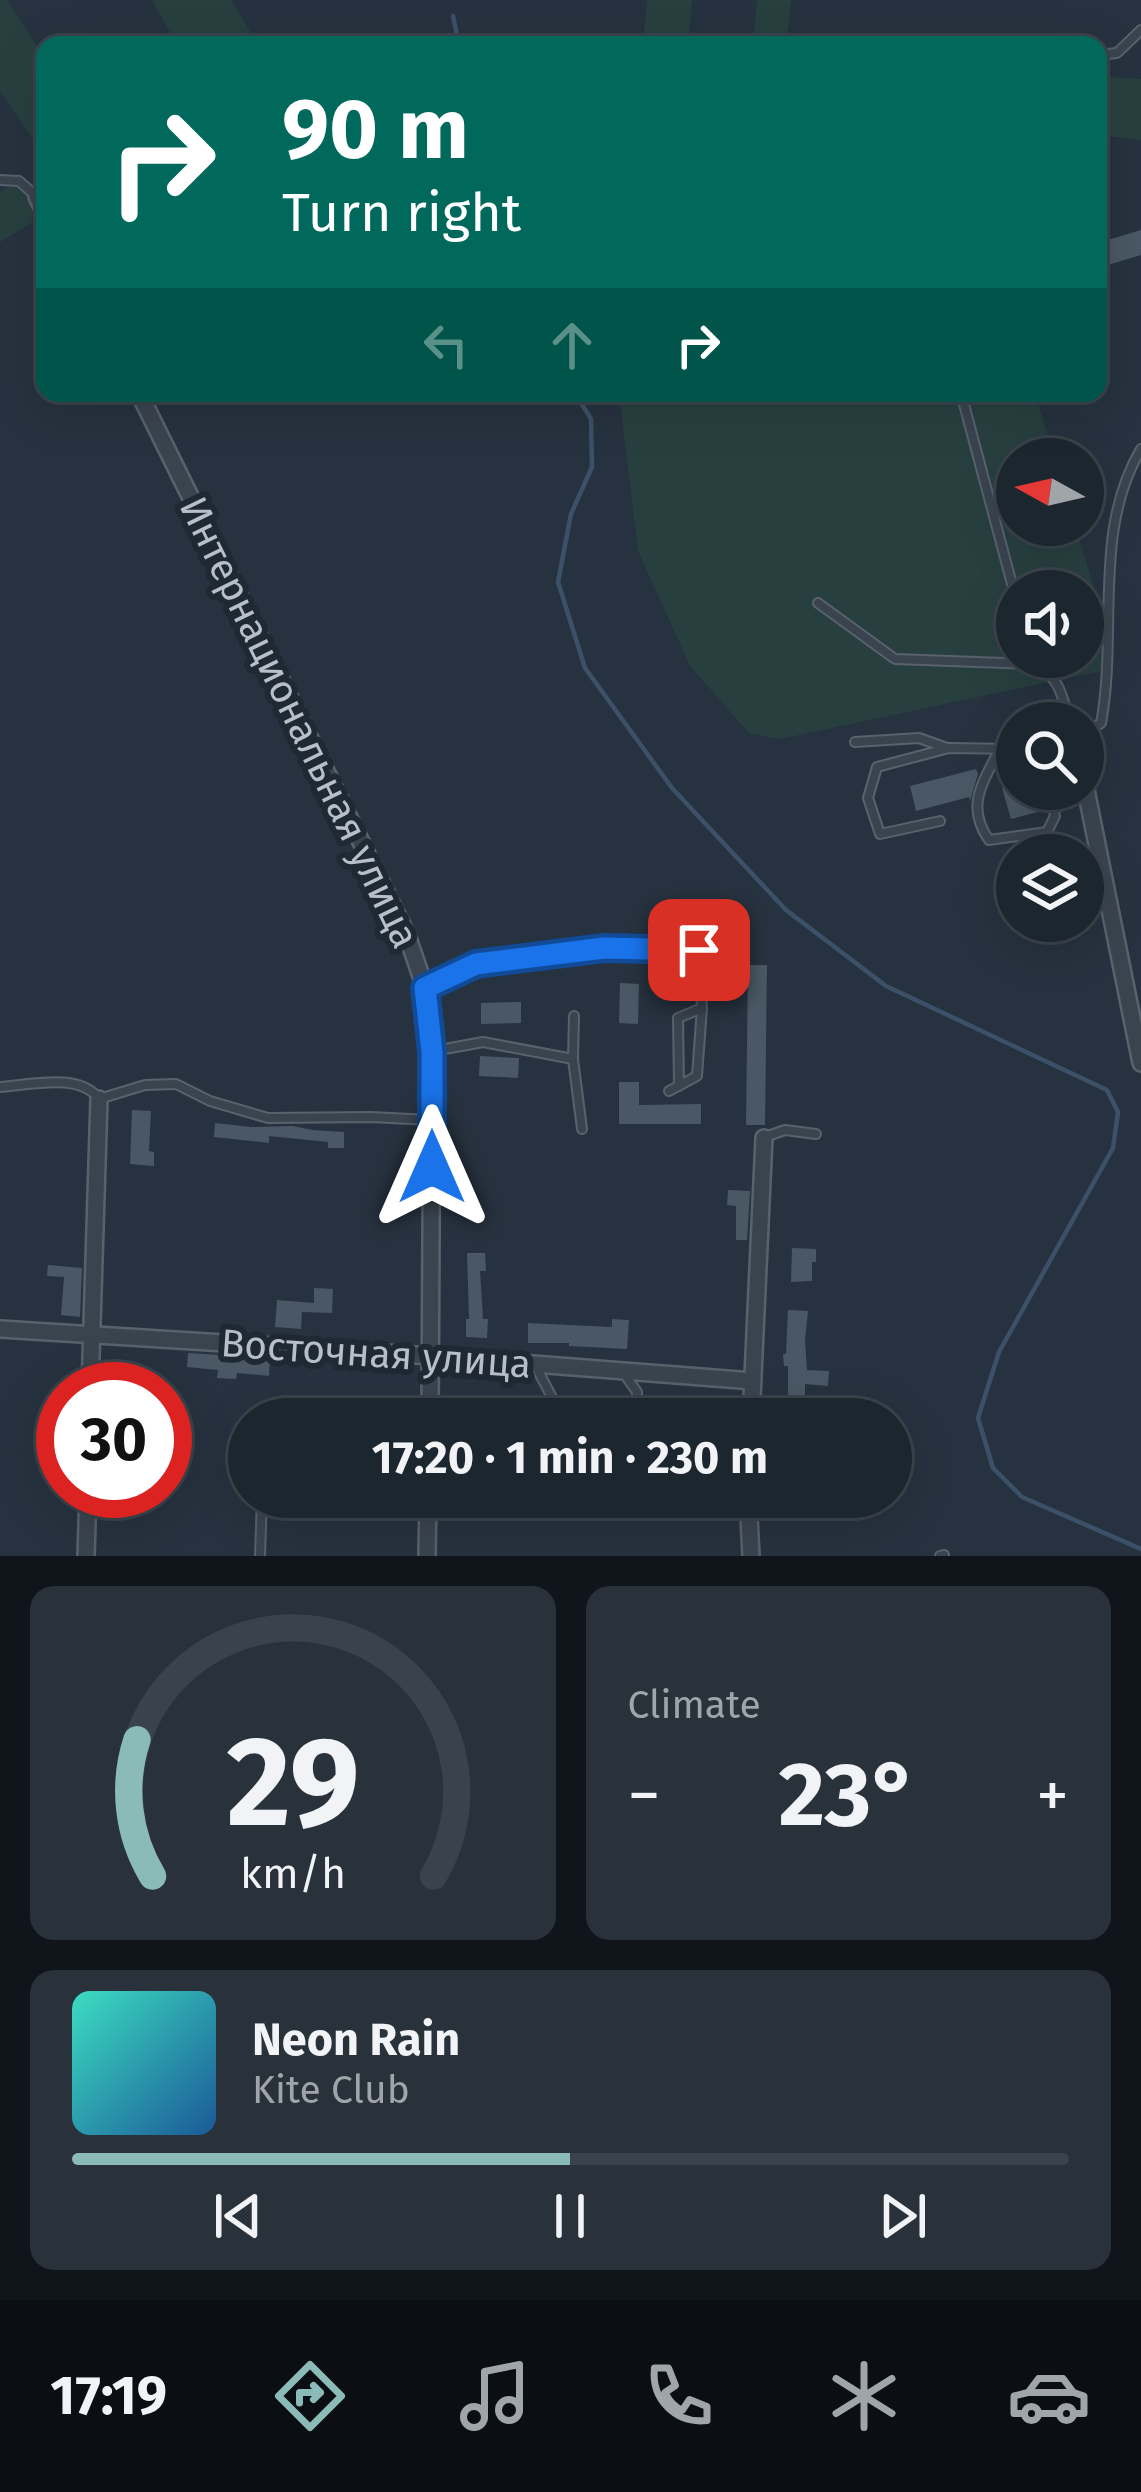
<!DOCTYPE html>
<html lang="en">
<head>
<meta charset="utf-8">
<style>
  :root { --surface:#1c262f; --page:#29323b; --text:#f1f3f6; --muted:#a0a5aa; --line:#3a434b; --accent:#8bbbb9 }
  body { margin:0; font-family:"Fira Sans",sans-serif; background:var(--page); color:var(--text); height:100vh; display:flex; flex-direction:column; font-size:45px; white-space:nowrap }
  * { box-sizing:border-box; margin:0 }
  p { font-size:39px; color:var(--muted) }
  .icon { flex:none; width:66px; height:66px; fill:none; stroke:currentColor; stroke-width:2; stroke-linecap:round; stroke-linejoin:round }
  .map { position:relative; height:1556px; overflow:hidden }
  .side { display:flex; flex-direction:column; gap:30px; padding:30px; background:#0f151a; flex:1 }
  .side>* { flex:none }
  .hud { position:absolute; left:36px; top:36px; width:1071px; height:366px; border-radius:24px; box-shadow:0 12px 48px #0002,0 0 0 3px var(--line); background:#00695c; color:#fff; overflow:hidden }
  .needle { width:78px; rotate:278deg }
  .tools { position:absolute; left:996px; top:438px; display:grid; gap:24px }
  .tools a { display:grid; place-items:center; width:108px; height:108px; border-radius:50%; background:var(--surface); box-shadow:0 12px 48px #0002,0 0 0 3px var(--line); font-size:60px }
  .speed { position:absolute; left:36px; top:1362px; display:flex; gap:24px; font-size:60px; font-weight:700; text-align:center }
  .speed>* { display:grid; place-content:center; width:156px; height:156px; border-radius:50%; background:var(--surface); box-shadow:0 12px 48px #0002,0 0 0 3px var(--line); line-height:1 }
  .speed .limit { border:18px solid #d22; background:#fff; color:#111 }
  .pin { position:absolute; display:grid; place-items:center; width:102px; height:102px; color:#fff; margin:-51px; border-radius:24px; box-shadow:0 6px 18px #0006 }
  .me { position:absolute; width:132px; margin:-66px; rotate:0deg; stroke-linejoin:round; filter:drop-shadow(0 0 9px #0008) }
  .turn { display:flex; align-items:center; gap:42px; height:252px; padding:0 48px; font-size:54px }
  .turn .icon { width:156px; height:156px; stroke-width:2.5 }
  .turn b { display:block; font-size:84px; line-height:102px }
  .lanes { display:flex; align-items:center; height:114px; padding:0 48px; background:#0003; justify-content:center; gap:60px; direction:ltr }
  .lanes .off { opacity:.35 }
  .big { font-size:90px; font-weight:700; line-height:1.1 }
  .side .widget { flex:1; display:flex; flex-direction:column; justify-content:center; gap:18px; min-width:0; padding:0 42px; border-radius:24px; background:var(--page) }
  .side .dial { align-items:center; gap:0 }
  .dial svg { height:312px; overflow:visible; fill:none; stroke:var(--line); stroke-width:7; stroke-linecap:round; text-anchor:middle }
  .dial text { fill:var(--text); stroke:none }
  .song { display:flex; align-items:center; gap:36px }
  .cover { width:144px; height:144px; border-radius:18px; background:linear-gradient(135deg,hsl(170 70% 55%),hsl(210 70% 35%)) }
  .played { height:12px; border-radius:6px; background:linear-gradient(90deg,var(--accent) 50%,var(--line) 50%) }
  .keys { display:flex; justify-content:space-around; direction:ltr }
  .heat { display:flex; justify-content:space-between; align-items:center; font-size:66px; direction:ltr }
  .side .tiles { flex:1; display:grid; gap:30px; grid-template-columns:1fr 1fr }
  .widget:last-child { grid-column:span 2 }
  .trip { position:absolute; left:228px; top:1398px; width:684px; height:120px; border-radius:60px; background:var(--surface); box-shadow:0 12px 48px #0002,0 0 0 3px var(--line); font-weight:700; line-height:120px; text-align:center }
  .tabs { display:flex; height:192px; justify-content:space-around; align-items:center; background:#0b0f13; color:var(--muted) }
  .tabs .icon { width:84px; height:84px }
  .tabs .selected { color:var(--accent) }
  .tabs b { font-size:54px; color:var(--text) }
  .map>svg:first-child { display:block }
  .green { fill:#283f40; fill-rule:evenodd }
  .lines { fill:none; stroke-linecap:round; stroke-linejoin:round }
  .stream { stroke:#3c5168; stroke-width:4.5 }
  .building { fill:#4a5865 }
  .lane-casing { stroke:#58626d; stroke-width:12 }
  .street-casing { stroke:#58626d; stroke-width:20 }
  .lane { stroke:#3a444f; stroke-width:8 }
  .street { stroke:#3a444f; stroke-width:15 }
  .route-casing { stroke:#114b97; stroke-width:30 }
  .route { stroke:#1a73e8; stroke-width:21 }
  .labels { text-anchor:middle; stroke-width:12; stroke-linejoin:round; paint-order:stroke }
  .street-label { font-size:39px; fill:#b6bfca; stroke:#1f2934 }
</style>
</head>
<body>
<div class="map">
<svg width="1141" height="1556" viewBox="0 0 1141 1556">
  <rect width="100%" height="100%" fill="#26323f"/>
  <path class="green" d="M0 0H7L45 58V157L0 91Z
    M152 0H231L258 45H177Z
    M647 0H692L688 45H643Z
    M757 0H791L787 43 753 45Z
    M1098 76 1141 79V140L1098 135Z
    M21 179 45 215 0 242V192Z
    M619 393H1035L1055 459H1017V525H1075L1112 646 1101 671 780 739 749 733 690 666 638 551ZM1017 591H1083V657H1017Z"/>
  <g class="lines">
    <path class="stream" d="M453 16 459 45
      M575 393 591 419 592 467 571 514 558 582 585 668 672 788 786 910 886 986 1107 1090 1118 1112 1113 1148 999 1352 978 1418 993 1468 1022 1497 1141 1549"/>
  </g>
  <path class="building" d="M1141 230V255L1098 268V243Z
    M976 769 978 774 970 801 969 797 916 811 910 786Z
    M1017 784V789H1041L1045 810 1011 819 1002 788Z
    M748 965H767L765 1125H746Z
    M620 983 639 984 638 1024 619 1023Z
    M521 1002V1023L481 1024V1003Z
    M480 1056 519 1058 518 1078 479 1076Z
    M619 1082H639V1105L701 1104V1124H619Z
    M132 1110 151 1111 149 1151 154 1152V1166L130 1164Z
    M215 1123 251 1127 293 1126 312 1130 344 1132V1148H328V1142L269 1136V1143L214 1137Z
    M728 1190 750 1191 747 1240H736V1206L727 1205Z
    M792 1248 816 1249V1262H812V1281L791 1282Z
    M467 1253H485L486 1271H480L483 1319H488L487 1338 466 1337V1319H469Z
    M48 1265 82 1268 80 1317 61 1315 64 1277 47 1276Z
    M314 1288 333 1289 332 1313 302 1312 301 1329 275 1327 277 1300 314 1303Z
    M788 1310 808 1311 805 1340 807 1370 829 1371 828 1386 805 1384V1396H788V1366H784L783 1354H786Z
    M612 1319 629 1320 627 1349 569 1346V1343H528V1323L612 1327Z
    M188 1353 270 1358 269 1376 237 1373 236 1379 217 1378 218 1370 187 1367Z"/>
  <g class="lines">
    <defs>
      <path id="lane" d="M1098 55 1117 53 1141 30
        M0 180 19 181 37 197
        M961 393 1017 603
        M818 603 895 659 1032 664C1060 675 1062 696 1070 723
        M1083 735 1101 723C1118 633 1092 531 1141 449
        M855 742 919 738 947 748
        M999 750C983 783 965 806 989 840L1047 832 1055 816 1049 789
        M940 821 880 834 868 798 877 767 949 748 1017 749
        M426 987 475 964 604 948 699 950 702 1008 697 1076 669 1091
        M574 1016 573 1059 582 1129
        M434 1051 483 1042 573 1059
        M679 1086 678 1018 702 1008
        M0 1087C30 1085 80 1072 99 1099L145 1085 176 1084 210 1101 268 1118 371 1117 430 1120
        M765 1137 785 1130 816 1134
        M535 1365 557 1407 567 1419
        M623 1372 637 1392V1419
        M260 1556 262 1497
        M940 1556 944 1555"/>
      <path id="street" d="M37 197 45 213
        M139 393 407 935 425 988 432 1052 430 1419
        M1083 775 1141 1063
        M0 1329 432 1356 753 1381
        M90 1389 99 1099
        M751 1419 764 1138
        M748 1497 751 1556
        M86 1556 88 1491
        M427 1556 428 1497"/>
    </defs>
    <use href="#lane" class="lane-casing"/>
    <use href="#street" class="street-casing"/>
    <use href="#lane" class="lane"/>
    <use href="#street" class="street"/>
  </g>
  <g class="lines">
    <defs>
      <path id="route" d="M432 1167V1052L425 988 476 964 604 948 699 950"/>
    </defs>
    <use href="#route" class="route-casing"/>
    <use href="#route" class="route"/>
  </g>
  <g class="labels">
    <g class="street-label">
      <text transform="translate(300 722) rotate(64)" y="14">Интернациональная улица</text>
      <text transform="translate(376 1353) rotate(4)" y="14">Восточная улица</text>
    </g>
  </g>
</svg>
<div class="tools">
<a><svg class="needle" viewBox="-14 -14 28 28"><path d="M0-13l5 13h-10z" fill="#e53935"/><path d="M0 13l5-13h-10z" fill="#a0a5aa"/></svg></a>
<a><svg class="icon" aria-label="sound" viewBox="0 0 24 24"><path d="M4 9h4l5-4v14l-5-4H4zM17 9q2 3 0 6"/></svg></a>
<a><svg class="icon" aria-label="search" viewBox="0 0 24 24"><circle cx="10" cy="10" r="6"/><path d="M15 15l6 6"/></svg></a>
<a><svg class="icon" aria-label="layers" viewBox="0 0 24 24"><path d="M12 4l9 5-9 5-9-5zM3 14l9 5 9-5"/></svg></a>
</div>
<div class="speed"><div class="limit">30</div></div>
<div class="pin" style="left:699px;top:950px;background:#d93025"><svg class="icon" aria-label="arrive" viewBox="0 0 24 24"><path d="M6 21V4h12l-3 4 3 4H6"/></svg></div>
<svg class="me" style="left:432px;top:1167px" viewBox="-20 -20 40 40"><path d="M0-17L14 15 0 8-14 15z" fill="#1a73e8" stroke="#fff" stroke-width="4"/></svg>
<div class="trip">17:20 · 1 min · 230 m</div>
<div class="hud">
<div class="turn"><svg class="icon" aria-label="right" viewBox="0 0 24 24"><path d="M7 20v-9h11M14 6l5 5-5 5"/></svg><div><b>90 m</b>Turn right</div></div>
<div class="lanes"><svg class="icon off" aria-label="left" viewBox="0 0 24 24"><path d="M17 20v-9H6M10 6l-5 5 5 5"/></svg><svg class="icon off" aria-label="ahead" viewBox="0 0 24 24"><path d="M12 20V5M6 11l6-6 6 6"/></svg><svg class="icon" aria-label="right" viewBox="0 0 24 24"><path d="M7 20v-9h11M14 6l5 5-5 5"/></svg></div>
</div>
</div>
<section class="side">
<div class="tiles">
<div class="widget dial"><svg viewBox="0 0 100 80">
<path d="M14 69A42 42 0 1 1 86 69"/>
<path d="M14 69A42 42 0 0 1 10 34" stroke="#8bbbb9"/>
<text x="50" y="56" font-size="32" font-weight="700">29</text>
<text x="50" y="72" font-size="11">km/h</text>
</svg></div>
<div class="widget"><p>Climate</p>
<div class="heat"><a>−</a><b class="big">23°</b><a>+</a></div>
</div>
<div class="widget">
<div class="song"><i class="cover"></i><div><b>Neon Rain</b><p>Kite Club</p></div></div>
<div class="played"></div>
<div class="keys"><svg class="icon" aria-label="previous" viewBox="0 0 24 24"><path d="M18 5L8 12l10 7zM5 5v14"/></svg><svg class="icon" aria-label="pause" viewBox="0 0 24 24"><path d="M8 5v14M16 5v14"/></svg><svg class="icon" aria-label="next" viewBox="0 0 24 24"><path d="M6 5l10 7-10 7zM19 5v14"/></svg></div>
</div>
</div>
</section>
<nav class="tabs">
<b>17:19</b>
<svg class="icon selected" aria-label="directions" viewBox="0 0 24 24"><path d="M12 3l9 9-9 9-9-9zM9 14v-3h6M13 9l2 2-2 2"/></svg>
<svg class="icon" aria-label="music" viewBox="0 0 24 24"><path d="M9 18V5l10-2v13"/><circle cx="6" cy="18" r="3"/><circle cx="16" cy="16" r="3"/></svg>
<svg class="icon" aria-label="phone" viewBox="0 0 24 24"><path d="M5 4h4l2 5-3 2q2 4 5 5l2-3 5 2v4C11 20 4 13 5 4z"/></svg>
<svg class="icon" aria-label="climate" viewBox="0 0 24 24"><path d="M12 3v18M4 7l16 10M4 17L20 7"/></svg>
<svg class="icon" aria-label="car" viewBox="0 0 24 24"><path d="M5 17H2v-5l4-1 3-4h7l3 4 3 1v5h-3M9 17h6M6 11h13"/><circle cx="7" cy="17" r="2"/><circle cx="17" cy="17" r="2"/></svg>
</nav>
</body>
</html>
